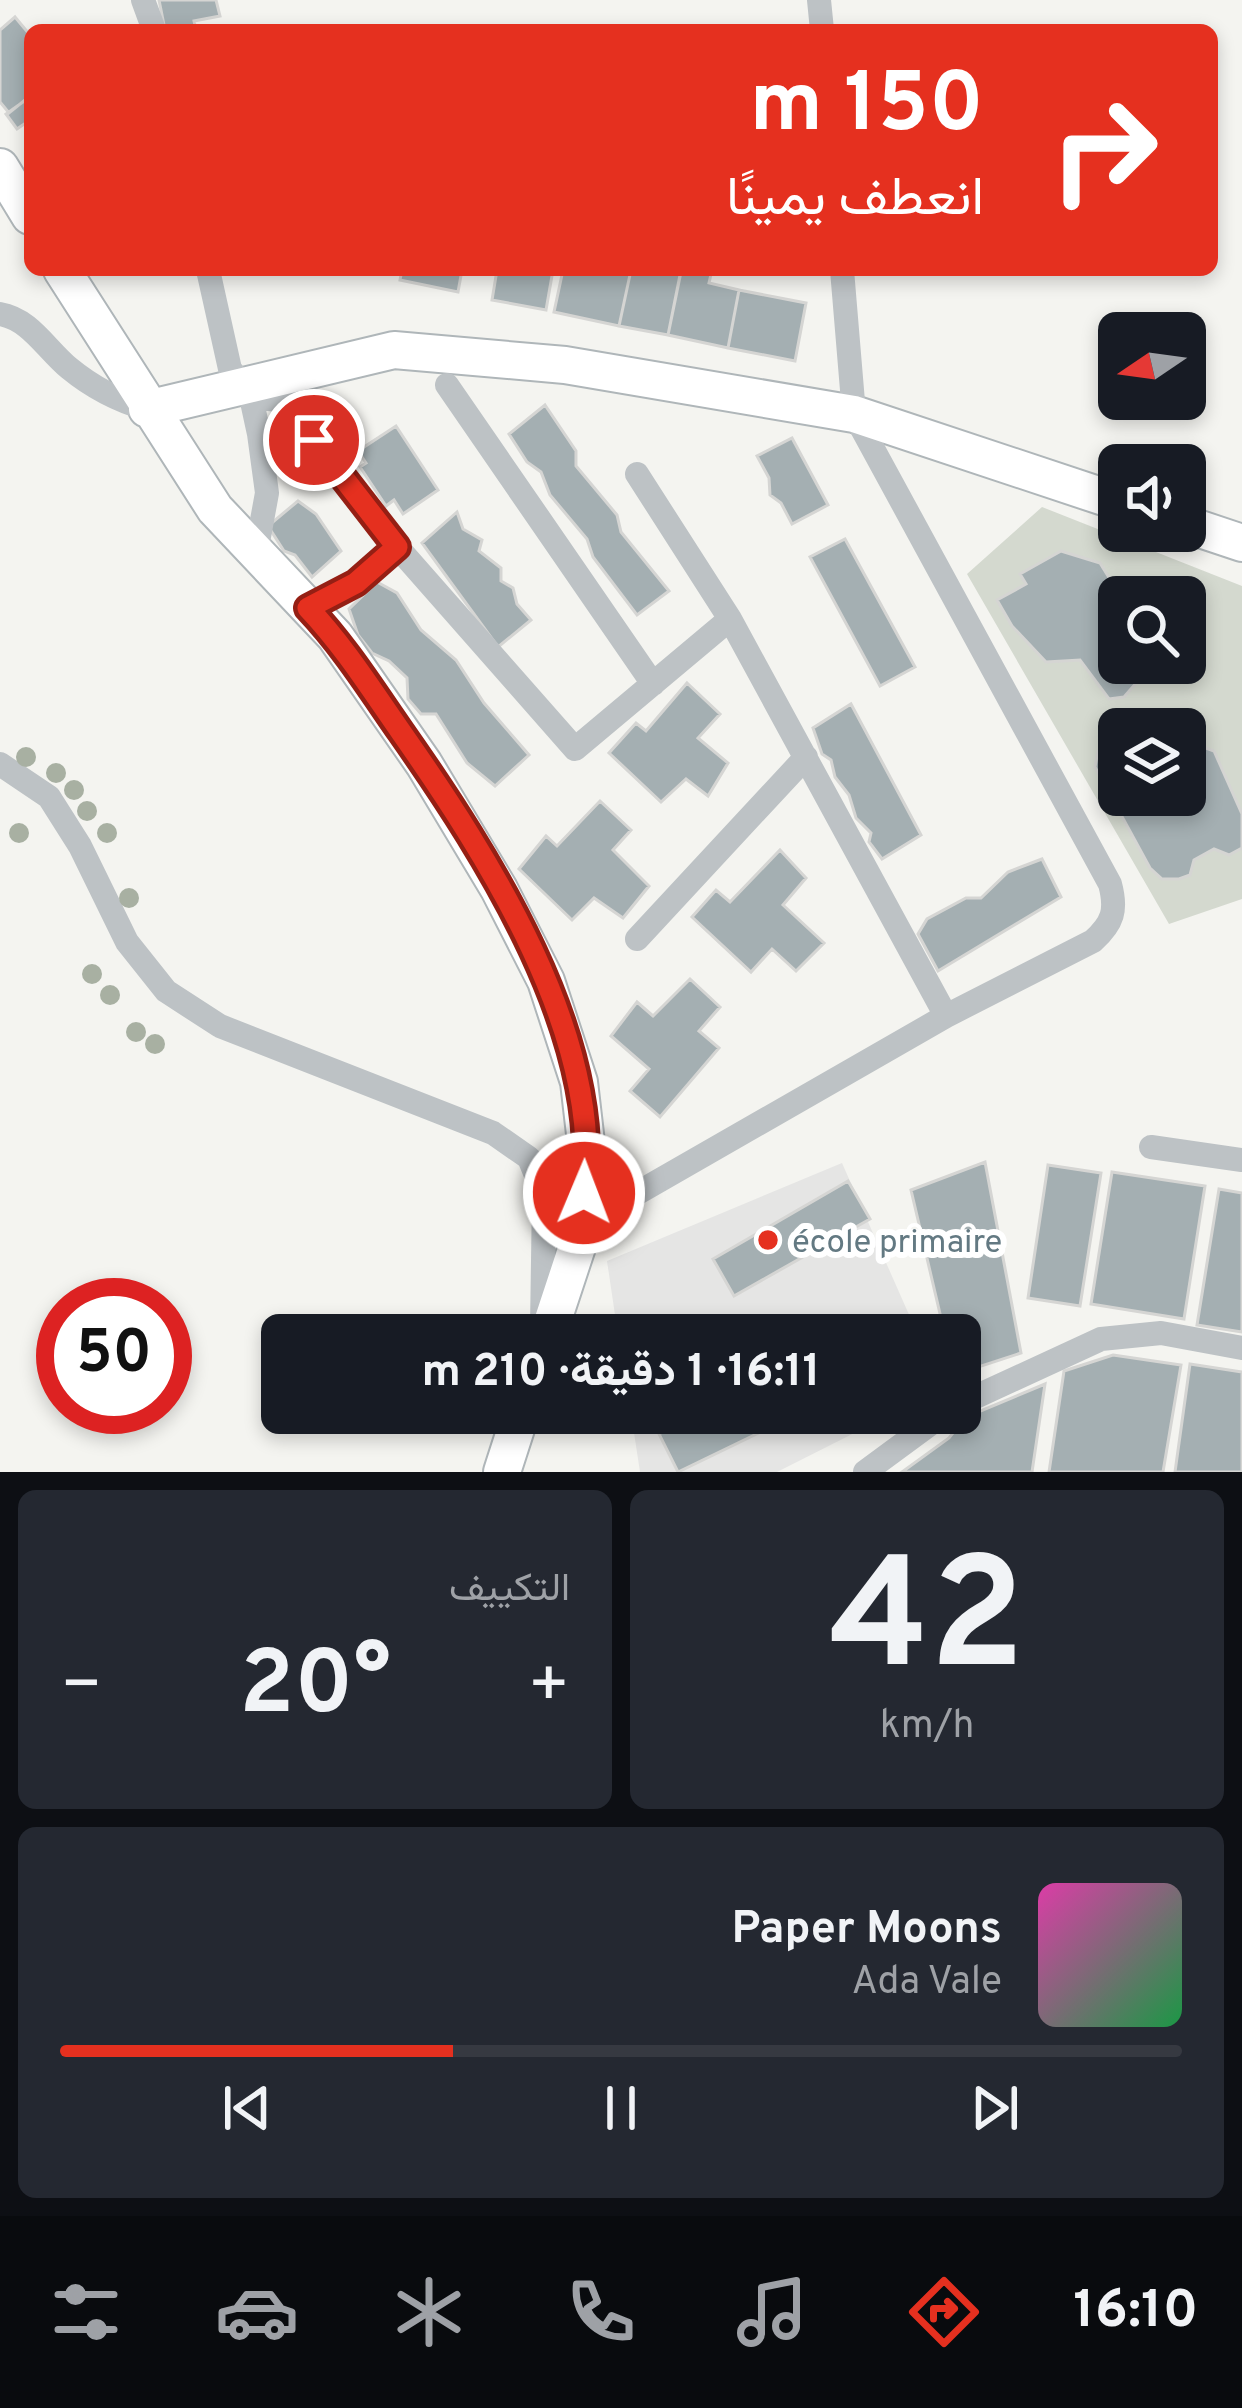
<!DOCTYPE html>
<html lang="ar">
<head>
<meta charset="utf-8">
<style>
  :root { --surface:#171b24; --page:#242831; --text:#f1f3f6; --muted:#9ea1a6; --line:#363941; --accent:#e5301f }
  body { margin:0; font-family:Overpass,Vazirmatn,sans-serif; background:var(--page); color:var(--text); direction:rtl; height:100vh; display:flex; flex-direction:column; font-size:45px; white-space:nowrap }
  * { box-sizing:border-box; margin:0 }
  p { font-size:39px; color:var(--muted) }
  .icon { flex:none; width:66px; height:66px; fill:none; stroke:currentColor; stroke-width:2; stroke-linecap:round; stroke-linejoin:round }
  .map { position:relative; height:1472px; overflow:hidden; direction:ltr }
  .side { display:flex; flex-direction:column; gap:18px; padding:18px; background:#0d0f14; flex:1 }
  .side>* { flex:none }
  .banner { position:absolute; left:24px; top:24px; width:1194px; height:252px; border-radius:18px; box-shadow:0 6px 18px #0003; direction:rtl; background:#e5301f; color:#fff; overflow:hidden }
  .needle { width:78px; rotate:257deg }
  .controls { position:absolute; left:1098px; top:312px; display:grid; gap:24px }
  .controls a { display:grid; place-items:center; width:108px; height:108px; border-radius:18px; background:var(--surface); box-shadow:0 6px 18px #0003; font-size:60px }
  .speed { position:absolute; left:36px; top:1278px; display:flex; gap:24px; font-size:60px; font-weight:700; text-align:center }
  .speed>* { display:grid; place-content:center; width:156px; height:156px; border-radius:50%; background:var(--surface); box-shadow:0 6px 18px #0003; line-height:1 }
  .speed .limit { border:18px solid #d22; background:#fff; color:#111 }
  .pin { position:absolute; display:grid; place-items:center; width:102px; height:102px; color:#fff; margin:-51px; border:6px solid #fff; border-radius:50%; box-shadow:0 3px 12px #0007 }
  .me { position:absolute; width:132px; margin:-66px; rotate:1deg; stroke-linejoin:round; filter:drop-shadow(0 0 9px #0008) }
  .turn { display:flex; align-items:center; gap:42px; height:252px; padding:0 36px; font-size:54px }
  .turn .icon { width:156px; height:156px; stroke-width:2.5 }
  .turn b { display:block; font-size:84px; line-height:102px }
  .big { font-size:90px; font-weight:700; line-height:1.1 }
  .side .card { flex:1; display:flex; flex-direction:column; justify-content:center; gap:18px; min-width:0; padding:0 42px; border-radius:18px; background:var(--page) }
  .side .dial { align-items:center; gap:0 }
  .dial b { font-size:156px; line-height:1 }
  .song { display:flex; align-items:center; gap:36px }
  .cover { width:144px; height:144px; border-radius:18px; background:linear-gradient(135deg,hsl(320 70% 55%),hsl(140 70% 35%)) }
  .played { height:12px; border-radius:6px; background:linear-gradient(90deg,var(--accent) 35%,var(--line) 35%) }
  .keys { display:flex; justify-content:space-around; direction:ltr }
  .heat { display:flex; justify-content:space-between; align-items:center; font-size:66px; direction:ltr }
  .side .tiles { flex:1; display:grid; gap:18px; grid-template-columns:1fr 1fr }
  .card:last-child { grid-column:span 2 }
  .trip { position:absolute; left:261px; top:1314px; width:720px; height:120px; border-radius:18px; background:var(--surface); box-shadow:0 6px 18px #0003; font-weight:700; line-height:120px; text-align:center; direction:rtl }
  .menu { display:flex; height:192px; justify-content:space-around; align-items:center; background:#090b0e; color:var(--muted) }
  .menu .icon { width:84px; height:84px }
  .menu .current { color:var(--accent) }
  .menu b { font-size:54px; color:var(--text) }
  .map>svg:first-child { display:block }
  .built { fill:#e5e5e4 }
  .green { fill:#d4d9cf; fill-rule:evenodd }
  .building { fill:#a4afb2; stroke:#d5d5d3; stroke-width:3 }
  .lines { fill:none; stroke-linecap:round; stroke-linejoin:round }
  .secondary-casing { stroke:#afb6b9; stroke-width:40 }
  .street { stroke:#bdc2c5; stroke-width:24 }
  .secondary { stroke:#fff; stroke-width:36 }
  .tree { fill:#a8b0a2 }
  .route-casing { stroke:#951f14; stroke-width:30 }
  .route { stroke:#e5301f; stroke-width:21 }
  .poi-dot { fill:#e5301f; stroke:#fff; stroke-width:4.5 }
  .labels { text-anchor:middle; stroke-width:12; stroke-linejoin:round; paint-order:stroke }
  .poi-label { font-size:33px; fill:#637982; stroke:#fff; text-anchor:start }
</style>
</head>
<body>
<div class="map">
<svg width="1242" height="1472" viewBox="0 0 1242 1472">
  <rect width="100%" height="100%" fill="#f4f4f0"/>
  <path class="built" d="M842 1163 918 1335H618L607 1261Z
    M631 1413H894L777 1472H640Z"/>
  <path class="green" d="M1042 507 1242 586V899L1169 924 967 574ZM1119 597H1185V663H1119ZM1119 729H1185V795H1119Z"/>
  <path class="building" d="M159 0H216L220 16 194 21 196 30H165Z
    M15 17 30 35V96L9 113 0 102V30Z
    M30 97V120L17 129 6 114Z
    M402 270H462L458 292 400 280Z
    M497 270H553L546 310 492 300Z
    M563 270H631L619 326 554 312Z
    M631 270 681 272 668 335 619 326Z
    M681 270H712L709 283 739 290 728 348 668 335Z
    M739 290 806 303 795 361 728 348Z
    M545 405 576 451V466L617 515 621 532 669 591 637 615 593 557 587 539 550 495 541 472 527 462 509 434Z
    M396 426 438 490 403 514 394 500 386 506 360 467 366 463 358 451Z
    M792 438 828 505 792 524 781 503 770 495 769 478 757 456Z
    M298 501 316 514 341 551 312 577 295 555 284 551 268 526Z
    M457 512 463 529 482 540 479 551 501 568V581L513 588 517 604 531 620 498 647 422 543Z
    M845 539 915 667 880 686 810 557Z
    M1061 551 1100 563 1121 597 1119 608 1112 612 1119 632V663H1137L1144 674 1124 697 1109 699 1080 660 1046 662 1012 626 997 600 1026 584 1020 574Z
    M377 582 397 593 421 630 456 660 484 703 529 755 495 786 467 763 436 714H421L408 699 407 678 389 661 372 653 358 635 349 609Z
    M687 683 720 714 698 738 728 763 708 796 686 779 661 802 609 753 636 723 646 731Z
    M851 704 921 835 882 859 869 842 871 833 856 818 849 795 835 777 831 760 822 754 813 728Z
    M1165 710 1176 720 1187 713 1203 747 1214 751 1242 814V848L1229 855 1214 849 1194 860 1190 875 1179 879H1162L1150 868 1095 767 1098 751 1119 741V795H1185V729H1153Z
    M600 801 631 830 613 850 649 886 623 918 594 898 572 920 519 869 546 836 557 846Z
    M780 850 806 878 783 905 824 943 796 971 772 949 751 972 692 917 716 890 730 902Z
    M1042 859 1061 897 938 971 918 934 927 919 966 898H981L1008 872Z
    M690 979 720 1007 699 1031 719 1048 660 1117 630 1091 649 1069 611 1036 637 1002 653 1016Z
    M985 1162 1021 1353 960 1373V1335H945L911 1190Z
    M1048 1165 1101 1173 1080 1306 1028 1298Z
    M1112 1172 1205 1186 1184 1319 1091 1304Z
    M848 1181 870 1219 734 1296 713 1259Z
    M1219 1189 1242 1193V1332L1197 1325Z
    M1113 1355 1181 1365 1163 1472H1049L1064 1371Z
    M1190 1364 1242 1372V1472H1175Z
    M1045 1384 1032 1472H902L949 1438 966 1417Z
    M700 1413H800L678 1472 659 1434Z"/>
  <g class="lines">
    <defs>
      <path id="secondary" d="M0 167 30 216
        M62 270 215 509 335 636 424 764 499 889 546 981 579 1082 588 1160 577 1247 548 1335
        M147 409 394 350 565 365 854 414 1119 502
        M1185 524 1242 543
        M502 1472 521 1413"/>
    </defs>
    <use href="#secondary" class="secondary-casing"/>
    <path class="street" d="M143 0 154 30
      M819 0 822 30
      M208 270 230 369 251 397 259 434 267 493 256 553
      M0 314C30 319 46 349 69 368 92 387 119 401 147 409
      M447 385 653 684
      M251 397 287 401 370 516 575 749 730 619
      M637 474 730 619 946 1016
      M308 608 356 583 397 547
      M0 764 49 797 80 846 127 942 166 991 220 1026 493 1133 529 1158 544 1195 542 1327
      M637 939 806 757
      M1151 1147 1242 1160
      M580 1226 946 1016 1093 941C1113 923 1117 910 1110 884L854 414 842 270
      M960 1404 1101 1339 1161 1333 1242 1348
      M865 1472 945 1413"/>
    <use href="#secondary" class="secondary"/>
  </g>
  <g class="tree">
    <circle cx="26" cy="757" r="10"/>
    <circle cx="56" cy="773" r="10"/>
    <circle cx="74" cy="790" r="10"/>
    <circle cx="87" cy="811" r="10"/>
    <circle cx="19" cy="833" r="10"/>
    <circle cx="107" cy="833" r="10"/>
    <circle cx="129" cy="898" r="10"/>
    <circle cx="92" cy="974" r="10"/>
    <circle cx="110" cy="995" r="10"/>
    <circle cx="136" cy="1032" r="10"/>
    <circle cx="155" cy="1044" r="10"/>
  </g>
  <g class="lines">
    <defs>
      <path id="route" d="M314 440 397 547 356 583 308 608C344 646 371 689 401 732 488 856 604 1037 584 1193"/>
    </defs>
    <use href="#route" class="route-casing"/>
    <use href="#route" class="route"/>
  </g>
  <circle class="poi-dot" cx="768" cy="1240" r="12"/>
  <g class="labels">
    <g class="poi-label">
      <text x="792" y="1252">école primaire</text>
    </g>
  </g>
</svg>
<div class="controls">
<a><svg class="needle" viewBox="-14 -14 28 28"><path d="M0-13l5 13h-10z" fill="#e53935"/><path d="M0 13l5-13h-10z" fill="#9ea1a6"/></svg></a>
<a><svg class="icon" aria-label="sound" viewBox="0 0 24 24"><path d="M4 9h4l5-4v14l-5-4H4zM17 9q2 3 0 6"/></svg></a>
<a><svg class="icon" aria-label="search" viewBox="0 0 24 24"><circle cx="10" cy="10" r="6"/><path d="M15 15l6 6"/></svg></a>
<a><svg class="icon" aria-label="layers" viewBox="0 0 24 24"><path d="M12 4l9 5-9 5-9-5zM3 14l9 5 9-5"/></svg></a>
</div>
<div class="speed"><div class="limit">50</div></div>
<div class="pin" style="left:314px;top:440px;background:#d93025"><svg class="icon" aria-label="arrive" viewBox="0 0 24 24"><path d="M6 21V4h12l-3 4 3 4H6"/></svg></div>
<svg class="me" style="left:584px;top:1193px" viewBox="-20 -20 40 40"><circle r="17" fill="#e5301f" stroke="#fff" stroke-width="3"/><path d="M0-11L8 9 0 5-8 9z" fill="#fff"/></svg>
<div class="trip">16:11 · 1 دقيقة · 210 m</div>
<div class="banner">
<div class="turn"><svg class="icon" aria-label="right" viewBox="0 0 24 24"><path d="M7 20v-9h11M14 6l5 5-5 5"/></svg><div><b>150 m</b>انعطف يمينًا</div></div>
</div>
</div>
<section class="side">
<div class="tiles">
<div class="card dial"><b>42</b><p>km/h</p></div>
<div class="card"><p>التكييف</p>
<div class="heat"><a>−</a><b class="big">20°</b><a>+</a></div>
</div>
<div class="card">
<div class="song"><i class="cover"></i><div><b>Paper Moons</b><p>Ada Vale</p></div></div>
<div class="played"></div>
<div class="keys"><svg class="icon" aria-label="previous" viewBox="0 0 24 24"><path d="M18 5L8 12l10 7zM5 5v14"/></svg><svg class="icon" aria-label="pause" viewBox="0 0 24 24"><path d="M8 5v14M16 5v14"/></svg><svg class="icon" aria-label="next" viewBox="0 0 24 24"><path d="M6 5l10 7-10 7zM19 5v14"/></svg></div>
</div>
</div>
</section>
<nav class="menu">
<b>16:10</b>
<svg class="icon current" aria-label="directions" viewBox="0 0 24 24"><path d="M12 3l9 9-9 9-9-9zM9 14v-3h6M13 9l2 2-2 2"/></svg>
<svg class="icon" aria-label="music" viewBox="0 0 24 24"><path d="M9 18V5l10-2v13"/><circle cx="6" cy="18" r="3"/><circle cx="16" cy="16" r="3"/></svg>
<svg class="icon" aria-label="phone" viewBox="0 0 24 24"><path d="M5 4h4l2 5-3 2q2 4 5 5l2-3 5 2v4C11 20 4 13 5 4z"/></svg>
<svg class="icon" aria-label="climate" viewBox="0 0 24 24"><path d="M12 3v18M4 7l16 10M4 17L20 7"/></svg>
<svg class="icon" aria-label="car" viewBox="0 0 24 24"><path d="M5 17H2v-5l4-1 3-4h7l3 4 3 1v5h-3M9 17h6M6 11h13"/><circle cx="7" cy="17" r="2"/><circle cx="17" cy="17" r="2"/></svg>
<svg class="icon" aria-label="filters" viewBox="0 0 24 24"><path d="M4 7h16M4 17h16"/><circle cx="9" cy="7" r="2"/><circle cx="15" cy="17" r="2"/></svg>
</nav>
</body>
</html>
